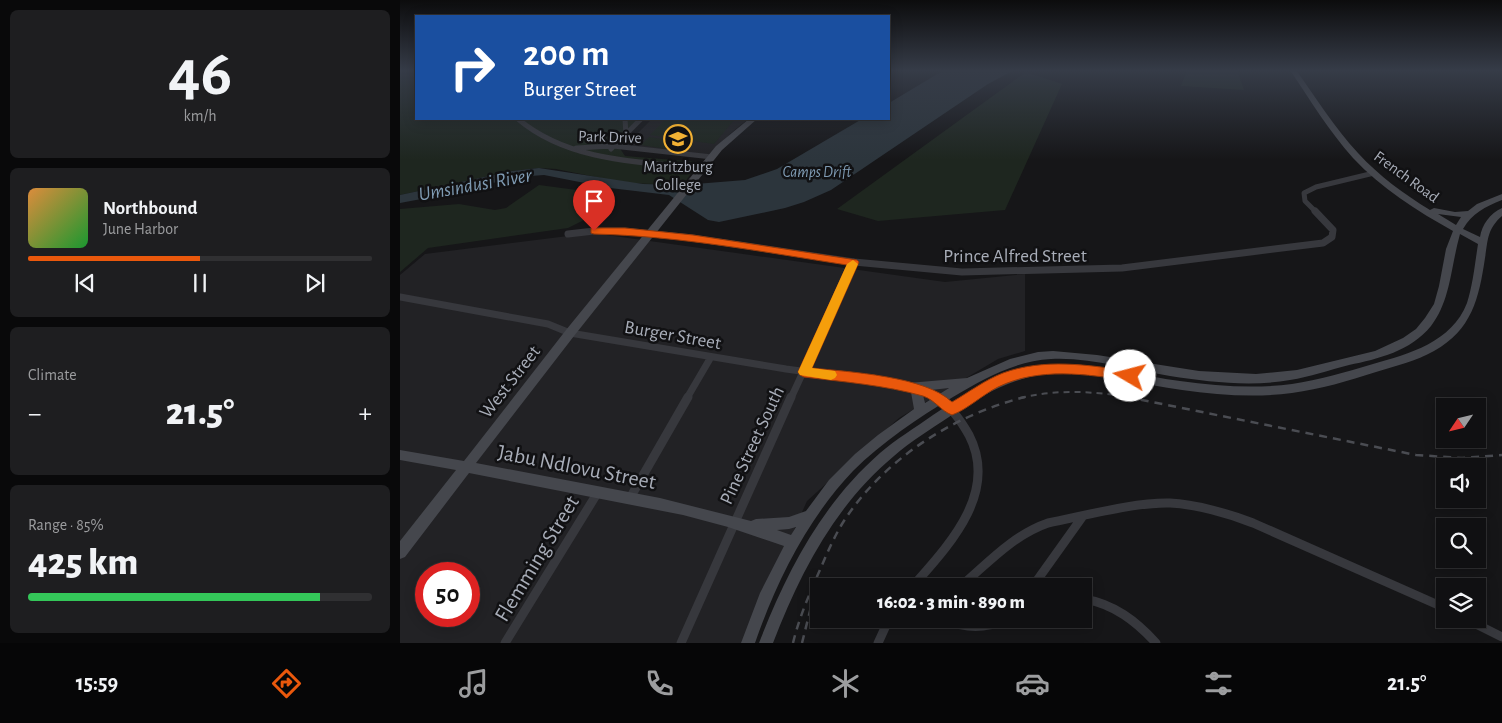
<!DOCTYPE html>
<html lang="en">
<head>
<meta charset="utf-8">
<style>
  :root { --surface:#101012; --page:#1e1e20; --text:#f1f3f6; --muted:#9c9d9f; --line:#303032; --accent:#ea580c }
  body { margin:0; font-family:"Alegreya Sans",sans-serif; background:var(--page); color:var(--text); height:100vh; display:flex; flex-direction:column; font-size:19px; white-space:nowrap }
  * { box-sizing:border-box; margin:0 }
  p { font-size:16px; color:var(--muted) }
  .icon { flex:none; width:28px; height:28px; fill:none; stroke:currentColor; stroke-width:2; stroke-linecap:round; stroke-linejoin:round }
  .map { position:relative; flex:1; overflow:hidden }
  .sheet { display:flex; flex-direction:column; gap:10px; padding:10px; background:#09090a; width:400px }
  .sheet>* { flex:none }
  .top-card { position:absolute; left:15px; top:15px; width:475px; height:105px; border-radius:0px; box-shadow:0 2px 12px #0003,0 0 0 1px var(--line); background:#1a4fa0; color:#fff; overflow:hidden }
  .needle { width:32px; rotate:235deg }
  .controls { position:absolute; left:1036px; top:398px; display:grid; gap:10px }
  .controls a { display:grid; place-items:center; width:50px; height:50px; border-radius:0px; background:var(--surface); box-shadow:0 2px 12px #0003,0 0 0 1px var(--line); font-size:25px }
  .speed { position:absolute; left:15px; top:562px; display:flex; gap:10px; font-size:25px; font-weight:700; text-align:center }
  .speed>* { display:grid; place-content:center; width:65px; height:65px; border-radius:50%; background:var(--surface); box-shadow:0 2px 12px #0003,0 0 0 1px var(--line); line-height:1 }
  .speed .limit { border:8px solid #d22; background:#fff; color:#111 }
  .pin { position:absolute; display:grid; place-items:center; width:42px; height:42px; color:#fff; margin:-51px -21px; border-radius:50% 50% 50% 0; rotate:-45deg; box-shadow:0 0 5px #0007 }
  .pin .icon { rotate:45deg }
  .me { position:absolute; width:55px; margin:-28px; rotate:278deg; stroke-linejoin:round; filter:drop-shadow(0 0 4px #0008) }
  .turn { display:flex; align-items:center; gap:18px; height:105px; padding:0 25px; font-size:22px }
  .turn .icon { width:65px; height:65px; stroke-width:2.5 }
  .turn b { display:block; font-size:35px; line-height:42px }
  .big { font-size:38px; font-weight:800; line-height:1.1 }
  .sheet .tile { flex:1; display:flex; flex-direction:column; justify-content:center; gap:8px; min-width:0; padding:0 18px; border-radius:8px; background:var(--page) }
  .sheet .dial { align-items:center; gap:0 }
  .dial b { font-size:65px; line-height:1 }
  .song { display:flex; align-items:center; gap:15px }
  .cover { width:60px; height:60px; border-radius:8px; background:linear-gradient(135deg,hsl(30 70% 55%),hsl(130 70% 35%)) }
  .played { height:5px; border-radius:2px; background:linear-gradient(90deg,var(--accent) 50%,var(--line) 50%) }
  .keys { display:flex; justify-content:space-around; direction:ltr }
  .heat { display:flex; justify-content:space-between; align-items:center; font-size:28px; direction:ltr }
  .charge { height:8px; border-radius:4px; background:linear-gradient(90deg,#34c759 85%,var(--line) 0) }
  .trip { position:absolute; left:410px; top:578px; width:282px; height:50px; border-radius:0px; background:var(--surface); box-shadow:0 2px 12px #0003,0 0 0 1px var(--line); font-weight:800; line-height:50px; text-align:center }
  .tab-bar { display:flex; height:80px; justify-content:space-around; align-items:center; background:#060607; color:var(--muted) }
  .tab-bar .icon { width:35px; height:35px }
  .tab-bar .on { color:var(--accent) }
  .tab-bar b { font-size:22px; color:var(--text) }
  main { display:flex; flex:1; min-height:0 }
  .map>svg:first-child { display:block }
  .built { fill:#222225; fill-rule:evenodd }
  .green { fill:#1e261f }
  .water { fill:#2c353c }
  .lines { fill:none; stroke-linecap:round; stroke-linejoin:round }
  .street-far2 { stroke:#37383d; stroke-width:5 }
  .street-far1 { stroke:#37383d; stroke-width:7 }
  .street { stroke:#37383d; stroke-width:9 }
  .secondary { fill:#45474d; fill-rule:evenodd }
  .rail-far1 { stroke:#4a4c52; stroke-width:2; stroke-dasharray:6 5; stroke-linecap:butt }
  .rail { stroke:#4a4c52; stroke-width:2.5; stroke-dasharray:8 6; stroke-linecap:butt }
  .route { fill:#ea580c; stroke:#983908 }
  .slow { fill:#f59e0b }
  .labels { text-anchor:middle; stroke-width:5; stroke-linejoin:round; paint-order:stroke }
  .far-street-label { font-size:16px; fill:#a8adb8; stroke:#111113 }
  .far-poi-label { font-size:16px; fill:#a8adb8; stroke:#111113 }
  .far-water-label { font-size:16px; font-style:italic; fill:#7f9bb3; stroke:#111113 }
  .street-label { font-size:19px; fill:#a8adb8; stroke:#111113 }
  .water-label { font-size:20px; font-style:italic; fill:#7f9bb3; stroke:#111113 }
  .near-street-label { font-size:22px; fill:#a8adb8; stroke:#111113 }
</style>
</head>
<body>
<main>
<section class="sheet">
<div class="tile dial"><b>46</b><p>km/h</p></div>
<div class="tile">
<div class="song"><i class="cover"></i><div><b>Northbound</b><p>June Harbor</p></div></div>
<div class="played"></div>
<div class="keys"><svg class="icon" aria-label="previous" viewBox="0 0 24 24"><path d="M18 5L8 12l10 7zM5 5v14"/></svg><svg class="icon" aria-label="pause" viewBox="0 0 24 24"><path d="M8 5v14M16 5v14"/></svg><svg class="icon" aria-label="next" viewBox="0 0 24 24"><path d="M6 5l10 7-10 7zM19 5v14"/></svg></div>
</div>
<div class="tile"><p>Climate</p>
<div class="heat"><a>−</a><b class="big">21.5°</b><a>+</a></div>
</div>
<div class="tile"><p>Range · 85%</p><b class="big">425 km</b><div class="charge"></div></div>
</section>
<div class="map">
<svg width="1102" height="643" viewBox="0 0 1102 643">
  <rect width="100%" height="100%" fill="#161618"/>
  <path class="built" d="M252 119H348L331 133 310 155 225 146Z
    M192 233 545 282 625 274V351L598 359 499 418 407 501 351 626 347 643H0V275L25 254ZM26 574H69V616H26Z"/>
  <path class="green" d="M0 70H16V119H239L217 144 225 156 299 162 283 185 226 183 156 169 139 168 112 171 0 195Z
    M787 70H837L844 90 781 86Z
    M626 72 662 84 605 210 478 221 437 209Z
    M266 119H335L314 144 250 135Z
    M249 137 294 144 286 152 241 145Z
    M139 185 207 194 186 219 168 228 28 248 0 272V209L59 204 95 210 106 208Z"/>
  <path class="water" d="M544 70H614L588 84 431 190 404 202 385 208 319 222 308 220 269 195 210 188 144 175 117 177 48 194 0 203V195L112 171 139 168 243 184 283 185 345 180 377 169 462 119H489V103Z"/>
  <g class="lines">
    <path class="street-far2" d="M118 119C169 162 240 162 304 168
      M225 119 226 135
      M176 148 213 146 312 157
      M211 149 241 119
      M916 212 905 201 904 193 916 187 974 173"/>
    <path class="street-far1" d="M168 234 194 231H225L293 238 454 262 562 272 722 268 923 243 932 237 933 230 915 211
      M0 297 148 324 170 333 386 369 473 381 524 392 539 398
      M287 398 311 357
      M391 398 454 262"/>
    <path class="street" d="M230 498 288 397
      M513 586C549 545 599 493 569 435 561 421 551 406 537 397
      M561 586C588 563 613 535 648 523 684 516 735 502 770 503 795 504 830 514 853 523L1045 608
      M633 586 683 516
      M684 599C714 604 736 621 756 643
      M543 619C567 629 584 629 608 619
      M1066 619 1102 637
      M105 643 198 492
      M281 643 391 397
      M478 643 489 619"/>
    <path class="secondary" d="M890 70H896C916 98 935 128 958 153 979 176 1004 194 1030 210L1034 208 1055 212 1068 211 1077 204 1102 194V200C1085 207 1072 213 1063 229L1080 237C1082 225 1090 213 1102 208V216C1087 229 1088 240 1085 258 1079 298 1072 330 1034 351 1016 361 996 366 976 372 948 381 921 389 892 393 856 398 818 395 782 390 743 385 703 373 663 373 619 373 585 393 549 417 531 429 511 441 494 456 435 505 400 573 373 643H359C387 571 421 505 480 453 496 439 515 428 533 415 561 397 590 377 624 369 676 356 729 374 780 381 817 386 855 389 892 384 919 380 946 372 973 364 1009 354 1052 342 1067 303 1073 284 1075 263 1078 244L1060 234C1051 265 1051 300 1031 326 1011 351 978 359 949 365 929 370 910 377 890 380 851 387 809 382 770 376 731 370 691 357 651 359 615 361 583 379 553 397 518 418 482 442 453 471 408 518 376 582 355 643H341L360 593 384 546 328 527 283 515 69 473 5 557 0 559V541L56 470 0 460V450L64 461 166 330 316 146 349 119H357L322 150 174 336 76 463 260 498 351 521 356 519 389 517 406 511 429 480 455 454 478 435 514 409 511 392 504 391 503 388 504 385 508 383 567 378 610 359 638 352 653 351 697 355 799 371 856 374 897 370 975 351 1003 338 1016 329 1025 318 1034 304 1039 286 1046 249 1053 231C1017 211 981 188 953 158 929 131 910 100 890 70ZM1038 214 1061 217 1056 225ZM549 388 525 403 522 391ZM396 527 391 535 377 530 389 529Z"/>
    <path class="rail-far1" d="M620 398C657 389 695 391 733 398"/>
    <path class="rail" d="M727 397 1016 455 1062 458 1102 455
      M393 643C399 618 409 595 419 572 426 556 433 539 442 524 482 460 553 415 625 397
      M402 643 413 599"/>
  </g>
  <linearGradient id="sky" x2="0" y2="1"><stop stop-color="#0c0c0d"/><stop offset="0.44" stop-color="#363c48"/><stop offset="1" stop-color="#363c48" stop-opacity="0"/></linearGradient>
  <rect width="1102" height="160" fill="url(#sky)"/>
  <path class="route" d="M191 228H225L293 235 457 260 459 262 412 368C449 372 525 376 552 402 569 392 585 380 603 373 644 358 688 365 730 371L735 373 737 376 735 380 730 381C687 374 639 367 598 387 582 395 568 409 552 415 541 411 535 400 523 396 484 385 444 382 404 377L400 375 398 372 447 265C363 252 279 236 194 234L191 233Z"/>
  <path class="slow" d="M453 260 458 264 412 368 435 371 437 375 435 378 431 380 400 375 398 372 447 264Z"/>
  <defs>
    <symbol id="school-ring" viewBox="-11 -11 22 22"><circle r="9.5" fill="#111113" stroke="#f2b134" stroke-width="1.5"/><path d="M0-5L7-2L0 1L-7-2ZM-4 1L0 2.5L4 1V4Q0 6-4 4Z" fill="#f2b134"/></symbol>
  </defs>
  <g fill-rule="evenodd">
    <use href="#school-ring" x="262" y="123" width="32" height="32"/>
  </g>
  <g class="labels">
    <g class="far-street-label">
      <text transform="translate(210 136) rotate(2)" y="6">Park Drive</text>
      <text transform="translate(1007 176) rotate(36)" y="6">French Road</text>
    </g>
    <g class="far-poi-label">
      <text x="278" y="172">Maritzburg<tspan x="278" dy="18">College</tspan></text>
    </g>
    <g class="far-water-label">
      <text x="417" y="177">Camps Drift</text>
    </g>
    <g class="street-label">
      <text x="615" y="262">Prince Alfred Street</text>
      <text transform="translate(273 334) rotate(10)" y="7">Burger Street</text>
      <text transform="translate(109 381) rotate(-52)" y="7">West Street</text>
      <text transform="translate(351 445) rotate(-65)" y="7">Pine Street South</text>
    </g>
    <g class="water-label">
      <text transform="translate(75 184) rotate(-10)" y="7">Umsindusi River</text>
    </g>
    <g class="near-street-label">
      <text transform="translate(177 466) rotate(11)" y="8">Jabu Ndlovu Street</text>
      <text transform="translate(136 558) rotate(-59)" y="8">Flemming Street</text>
    </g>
  </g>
</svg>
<div class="controls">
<a><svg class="needle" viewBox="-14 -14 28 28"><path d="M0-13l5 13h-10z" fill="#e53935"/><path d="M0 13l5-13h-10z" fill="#9c9d9f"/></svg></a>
<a><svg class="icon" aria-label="sound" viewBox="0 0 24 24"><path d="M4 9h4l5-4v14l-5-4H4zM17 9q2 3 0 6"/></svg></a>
<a><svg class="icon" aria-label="search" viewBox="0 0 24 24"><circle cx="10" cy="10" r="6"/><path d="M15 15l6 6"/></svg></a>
<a><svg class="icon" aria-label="layers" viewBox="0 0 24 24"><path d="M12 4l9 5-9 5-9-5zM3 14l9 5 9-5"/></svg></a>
</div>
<div class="speed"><div class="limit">50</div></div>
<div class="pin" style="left:194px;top:231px;background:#d93025"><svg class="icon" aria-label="arrive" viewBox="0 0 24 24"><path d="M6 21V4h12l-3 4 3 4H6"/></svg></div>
<svg class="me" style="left:730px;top:376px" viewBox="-20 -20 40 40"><circle r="19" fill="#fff"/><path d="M0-13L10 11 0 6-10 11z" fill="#ea580c"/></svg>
<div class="trip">16:02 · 3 min · 890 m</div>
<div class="top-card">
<div class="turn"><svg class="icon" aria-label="right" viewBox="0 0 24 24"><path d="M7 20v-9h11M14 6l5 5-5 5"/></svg><div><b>200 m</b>Burger Street</div></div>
</div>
</div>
</main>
<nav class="tab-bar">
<b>15:59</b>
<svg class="icon on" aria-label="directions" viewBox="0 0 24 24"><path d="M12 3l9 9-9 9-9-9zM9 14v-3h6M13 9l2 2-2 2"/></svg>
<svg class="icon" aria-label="music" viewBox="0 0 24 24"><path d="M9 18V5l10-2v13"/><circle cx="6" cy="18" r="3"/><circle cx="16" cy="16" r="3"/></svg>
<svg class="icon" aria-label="phone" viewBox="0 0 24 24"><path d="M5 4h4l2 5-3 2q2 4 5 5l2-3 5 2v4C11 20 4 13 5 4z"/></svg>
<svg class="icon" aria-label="climate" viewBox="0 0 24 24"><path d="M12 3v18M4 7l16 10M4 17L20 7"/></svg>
<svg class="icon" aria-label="car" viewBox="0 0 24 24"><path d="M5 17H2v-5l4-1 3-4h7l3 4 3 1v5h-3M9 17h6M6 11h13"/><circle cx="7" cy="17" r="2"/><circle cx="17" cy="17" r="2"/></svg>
<svg class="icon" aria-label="filters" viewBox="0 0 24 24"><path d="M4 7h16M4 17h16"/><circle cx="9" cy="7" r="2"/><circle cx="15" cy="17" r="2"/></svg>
<b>21.5°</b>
</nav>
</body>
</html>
